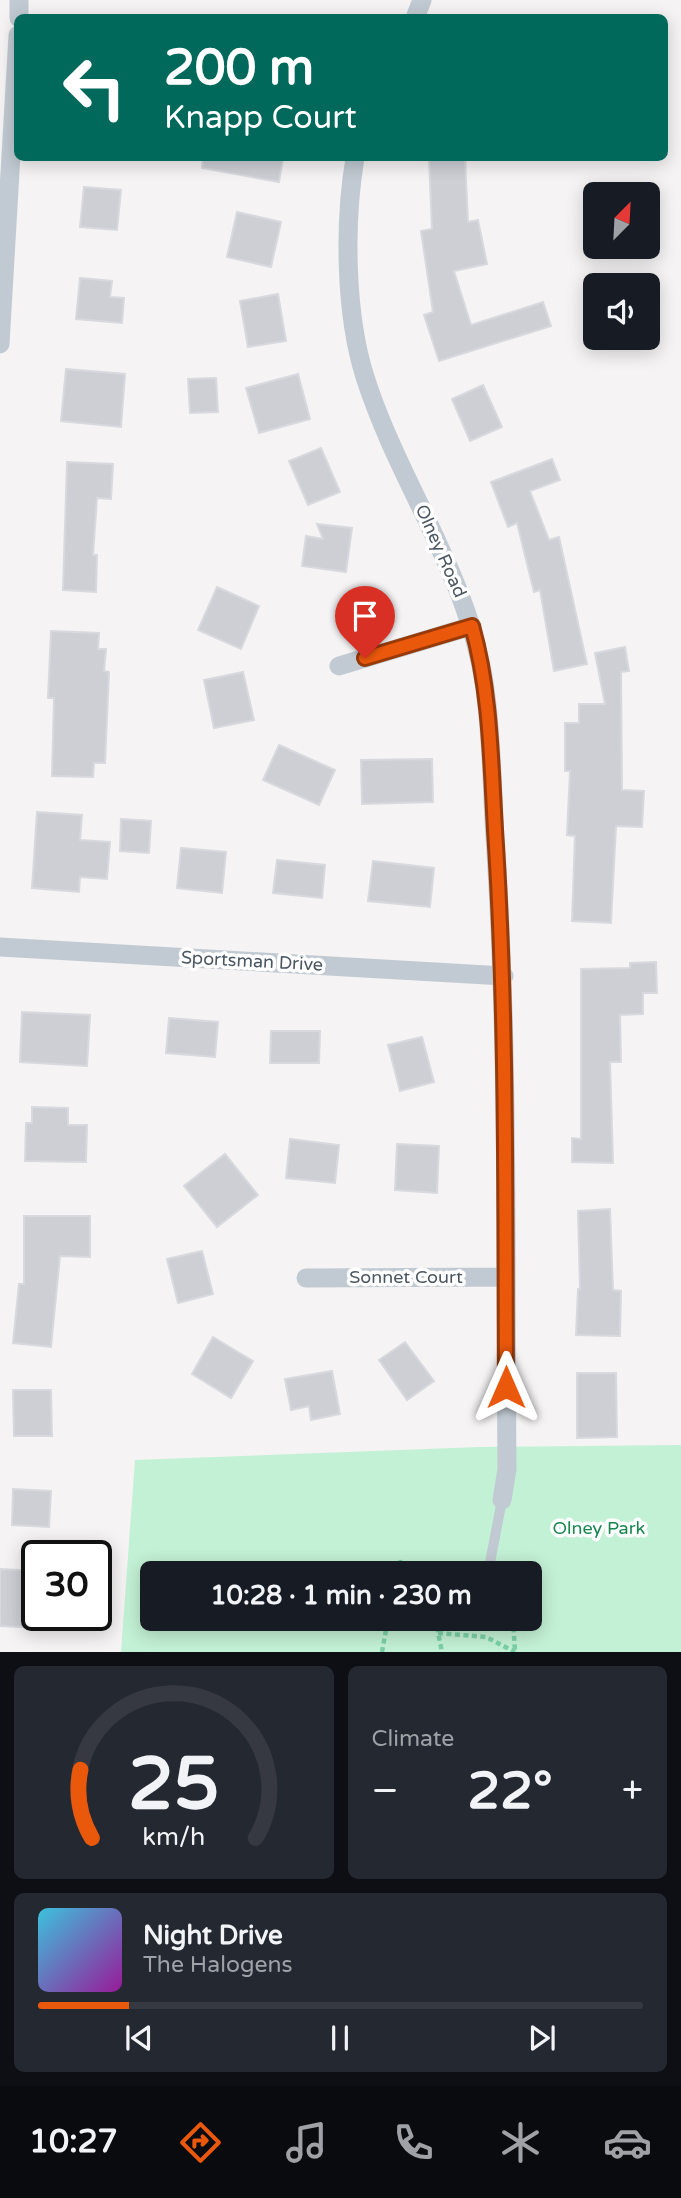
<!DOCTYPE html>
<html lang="en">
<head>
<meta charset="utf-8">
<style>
  :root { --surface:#171b24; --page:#242831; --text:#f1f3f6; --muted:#9ea1a6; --line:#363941; --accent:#ea580c }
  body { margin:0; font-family:"Varela Round",sans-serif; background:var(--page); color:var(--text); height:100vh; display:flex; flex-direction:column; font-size:26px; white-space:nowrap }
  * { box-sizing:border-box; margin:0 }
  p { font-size:23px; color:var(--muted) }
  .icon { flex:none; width:38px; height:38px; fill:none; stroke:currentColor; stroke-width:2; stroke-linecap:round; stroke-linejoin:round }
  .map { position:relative; height:1652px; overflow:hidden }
  .drawer { display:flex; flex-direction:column; gap:14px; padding:14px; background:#0d0f14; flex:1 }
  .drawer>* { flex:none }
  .top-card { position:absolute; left:14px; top:14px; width:654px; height:147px; border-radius:10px; box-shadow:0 4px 18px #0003; background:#00695c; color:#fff; overflow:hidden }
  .needle { width:46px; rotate:24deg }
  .buttons { position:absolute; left:583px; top:182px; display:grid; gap:14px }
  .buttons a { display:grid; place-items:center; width:77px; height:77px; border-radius:10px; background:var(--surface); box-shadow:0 4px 18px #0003; font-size:35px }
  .speed { position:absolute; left:21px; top:1540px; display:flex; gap:14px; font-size:35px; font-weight:700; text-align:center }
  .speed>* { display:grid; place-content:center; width:91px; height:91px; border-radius:50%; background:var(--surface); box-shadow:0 4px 18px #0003; line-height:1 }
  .speed .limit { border:4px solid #111; border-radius:10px; background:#fff; color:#111 }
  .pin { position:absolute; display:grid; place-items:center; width:60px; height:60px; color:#fff; margin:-72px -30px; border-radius:50% 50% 50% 0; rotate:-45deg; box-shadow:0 0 7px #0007 }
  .pin .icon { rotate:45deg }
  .me { position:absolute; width:77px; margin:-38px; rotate:0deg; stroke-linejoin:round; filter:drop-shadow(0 0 5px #0008) }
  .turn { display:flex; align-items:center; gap:24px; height:147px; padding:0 35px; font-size:32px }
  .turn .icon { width:91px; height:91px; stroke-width:2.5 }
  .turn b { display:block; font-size:49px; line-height:60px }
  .big { font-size:52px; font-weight:700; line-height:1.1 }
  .drawer .card { flex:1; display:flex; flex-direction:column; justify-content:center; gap:10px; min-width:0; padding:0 24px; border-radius:10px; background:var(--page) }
  .drawer .dial { align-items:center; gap:0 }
  .dial svg { height:182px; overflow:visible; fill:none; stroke:var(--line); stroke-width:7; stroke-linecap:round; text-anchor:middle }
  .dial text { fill:var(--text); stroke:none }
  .song { display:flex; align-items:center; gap:21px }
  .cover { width:84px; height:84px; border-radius:10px; background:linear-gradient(135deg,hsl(190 70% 55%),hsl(300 70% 35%)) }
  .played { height:7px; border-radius:4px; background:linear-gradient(90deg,var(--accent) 15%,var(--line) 15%) }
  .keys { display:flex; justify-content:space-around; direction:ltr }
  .heat { display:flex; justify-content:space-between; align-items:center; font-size:38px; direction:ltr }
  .drawer .tiles { flex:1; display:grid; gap:14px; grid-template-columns:1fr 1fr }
  .card:last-child { grid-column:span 2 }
  .trip { position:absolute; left:140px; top:1561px; width:402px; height:70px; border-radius:10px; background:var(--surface); box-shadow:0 4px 18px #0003; font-weight:700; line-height:70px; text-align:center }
  .tab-bar { display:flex; height:112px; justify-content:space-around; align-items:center; background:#090b0e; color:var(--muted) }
  .tab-bar .icon { width:49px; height:49px }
  .tab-bar .active { color:var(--accent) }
  .tab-bar b { font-size:32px; color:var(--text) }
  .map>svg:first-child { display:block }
  .green { fill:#c3f1d5; fill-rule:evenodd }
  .building { fill:#cdcfd5; stroke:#d7d9de; stroke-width:2 }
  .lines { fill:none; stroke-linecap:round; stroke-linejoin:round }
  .path { stroke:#7ad0a6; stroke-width:4.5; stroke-dasharray:5 3.5; stroke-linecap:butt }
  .lane { stroke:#c1cad2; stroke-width:10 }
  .street { stroke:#c1cad2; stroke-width:19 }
  .route-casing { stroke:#983908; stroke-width:18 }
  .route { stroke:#ea580c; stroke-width:12 }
  .labels { text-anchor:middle; stroke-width:7; stroke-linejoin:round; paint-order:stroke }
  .street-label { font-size:18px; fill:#4a5661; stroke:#fff }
  .park-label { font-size:18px; fill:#17864f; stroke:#fff }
</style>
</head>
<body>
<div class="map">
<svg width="681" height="1652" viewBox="0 0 681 1652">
  <rect width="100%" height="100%" fill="#f5f3f3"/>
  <path class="green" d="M681 1445V1652H121L135 1460 480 1447ZM152 1573H530V1619H152Z"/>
  <path class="building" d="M203 158H283L279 182 202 168Z
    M429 158H465L468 222 478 220 487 264 454 271 471 325 543 302 551 326 439 361 424 315 433 312 421 231 432 229Z
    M84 187 121 190 117 230 80 227Z
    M237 212 281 222 271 267 227 257Z
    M80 278 112 281 110 297 124 298 122 323 76 319Z
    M278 294 286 341 248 347 240 301Z
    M66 369 125 374 121 427 61 421Z
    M298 374 310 419 259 433 246 388Z
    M216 378 218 412 190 413 188 379Z
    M483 385 502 427 470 441 452 399Z
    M321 448 340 492 308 505 289 461Z
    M552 459 560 480 530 491 549 540 559 537 587 664 554 671 540 590 534 592 517 523 508 527 491 482Z
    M67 462 113 464 111 499 97 498 93 555H97L96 592 63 590Z
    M317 524 352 528 346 572 302 566 306 536 323 539Z
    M217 587 259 606 241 649 198 630Z
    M51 631 99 633 98 649H106L104 671 109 672 105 763H94L93 777 52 776 54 698H48Z
    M625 647 629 671 621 672 622 790 644 791 642 827 616 826 611 923 572 921 575 836 567 835 570 771H565V723H579V704H605L595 653Z
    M243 672 254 720 214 728 204 680Z
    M279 745 335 770 319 805 263 780Z
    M432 759 433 802 362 804 361 760Z
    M37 812 82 815 80 840 110 842 107 879 80 877 79 892 32 888Z
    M121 819 151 821 149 853 120 851Z
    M181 848 226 852 222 893 177 888Z
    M277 860 325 865 322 898 273 893Z
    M373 861 434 868 430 907 368 901Z
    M656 962 657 993H643V1014L620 1015 621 1062H610L613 1163 572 1162V1138L581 1139V969L630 968V963Z
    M22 1012 90 1015 87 1066 20 1062Z
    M169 1018 218 1022 215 1057 166 1053Z
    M271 1031H320L319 1063H270Z
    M422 1037 434 1082 400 1091 388 1045Z
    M32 1107 68 1108V1125H87L86 1162 25 1161 26 1123H32Z
    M290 1139 339 1145 335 1183 286 1178Z
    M397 1144 439 1146 437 1193 395 1190Z
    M225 1154 258 1195 217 1227 184 1186Z
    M610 1209 613 1290 621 1291 620 1336 576 1335 578 1289H580L578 1211Z
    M24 1216H90V1257L60 1256 51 1347 13 1343 19 1284H24Z
    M202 1251 213 1294 178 1303 167 1259Z
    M213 1337 253 1361 231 1398 192 1374Z
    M405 1342 434 1381 407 1400 379 1360Z
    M332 1371 340 1414 311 1420 309 1406 291 1410 285 1379Z
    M577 1373H616L617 1437 577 1438Z
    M13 1390H51L52 1436H14Z
    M13 1489 51 1491 49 1527 12 1525Z
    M0 1569 37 1571V1628L0 1626Z"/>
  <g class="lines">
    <path class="path" d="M397 1573 400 1562 459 1573
      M439 1619 438 1633 442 1652
      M513 1619 515 1651
      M438 1633 486 1637 515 1652
      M382 1652 388 1619"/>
    <path class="lane" d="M488 1573 502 1500"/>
    <path class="street" d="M19 18V0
      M415 18 422 0
      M355 158C344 223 345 314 365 377 400 487 473 580 486 697 492 743 492 791 495 837 509 1048 505 1259 507 1469L502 1500
      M0 344 18 35
      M339 666 472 626
      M0 947 504 976
      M306 1278 506 1277"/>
  </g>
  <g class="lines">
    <defs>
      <path id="route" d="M365 658 472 626C492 697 491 773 496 846 507 1026 505 1206 506 1387"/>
    </defs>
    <use href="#route" class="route-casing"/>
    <use href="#route" class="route"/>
  </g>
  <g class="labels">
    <g class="street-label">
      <text transform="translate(441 551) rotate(66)" y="6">Olney Road</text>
      <text transform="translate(252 961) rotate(3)" y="6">Sportsman Drive</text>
      <text x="406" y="1283">Sonnet Court</text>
    </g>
    <g class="park-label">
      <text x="599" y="1534">Olney Park</text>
    </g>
  </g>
</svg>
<div class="buttons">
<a><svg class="needle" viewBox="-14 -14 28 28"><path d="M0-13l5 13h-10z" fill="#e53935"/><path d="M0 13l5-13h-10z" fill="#9ea1a6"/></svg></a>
<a><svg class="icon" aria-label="sound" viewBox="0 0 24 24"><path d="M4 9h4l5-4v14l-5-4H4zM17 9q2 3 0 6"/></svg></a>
</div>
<div class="speed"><div class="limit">30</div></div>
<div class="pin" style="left:365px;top:658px;background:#d93025"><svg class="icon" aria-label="arrive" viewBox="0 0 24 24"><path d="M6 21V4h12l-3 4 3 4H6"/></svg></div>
<svg class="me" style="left:506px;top:1387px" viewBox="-20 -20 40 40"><path d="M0-17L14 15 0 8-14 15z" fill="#ea580c" stroke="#fff" stroke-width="4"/></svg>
<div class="trip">10:28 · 1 min · 230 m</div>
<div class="top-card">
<div class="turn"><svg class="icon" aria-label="left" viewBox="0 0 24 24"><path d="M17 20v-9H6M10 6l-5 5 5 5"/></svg><div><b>200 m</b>Knapp Court</div></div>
</div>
</div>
<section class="drawer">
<div class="tiles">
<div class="card dial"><svg viewBox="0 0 100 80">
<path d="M14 69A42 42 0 1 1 86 69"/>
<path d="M14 69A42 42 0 0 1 9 39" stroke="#ea580c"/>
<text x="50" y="56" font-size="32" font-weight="700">25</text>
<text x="50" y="72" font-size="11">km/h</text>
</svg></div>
<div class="card"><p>Climate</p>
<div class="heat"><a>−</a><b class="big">22°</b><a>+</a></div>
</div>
<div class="card">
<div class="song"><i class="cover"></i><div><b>Night Drive</b><p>The Halogens</p></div></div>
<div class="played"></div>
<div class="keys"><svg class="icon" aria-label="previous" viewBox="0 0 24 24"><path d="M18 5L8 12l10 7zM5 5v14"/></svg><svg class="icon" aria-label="pause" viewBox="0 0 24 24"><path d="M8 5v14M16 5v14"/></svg><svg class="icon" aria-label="next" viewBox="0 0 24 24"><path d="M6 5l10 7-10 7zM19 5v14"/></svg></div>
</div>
</div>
</section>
<nav class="tab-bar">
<b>10:27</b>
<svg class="icon active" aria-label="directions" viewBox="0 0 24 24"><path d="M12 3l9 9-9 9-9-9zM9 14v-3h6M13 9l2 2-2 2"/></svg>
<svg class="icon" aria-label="music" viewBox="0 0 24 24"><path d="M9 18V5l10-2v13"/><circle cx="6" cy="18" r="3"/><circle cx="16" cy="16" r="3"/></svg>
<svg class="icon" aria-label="phone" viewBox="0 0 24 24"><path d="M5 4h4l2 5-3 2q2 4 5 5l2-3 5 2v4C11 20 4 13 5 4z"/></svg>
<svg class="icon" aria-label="climate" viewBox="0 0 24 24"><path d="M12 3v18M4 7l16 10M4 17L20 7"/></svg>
<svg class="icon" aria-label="car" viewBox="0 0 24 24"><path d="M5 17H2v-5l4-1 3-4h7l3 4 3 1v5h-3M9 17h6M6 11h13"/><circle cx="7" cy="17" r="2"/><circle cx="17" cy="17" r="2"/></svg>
</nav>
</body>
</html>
